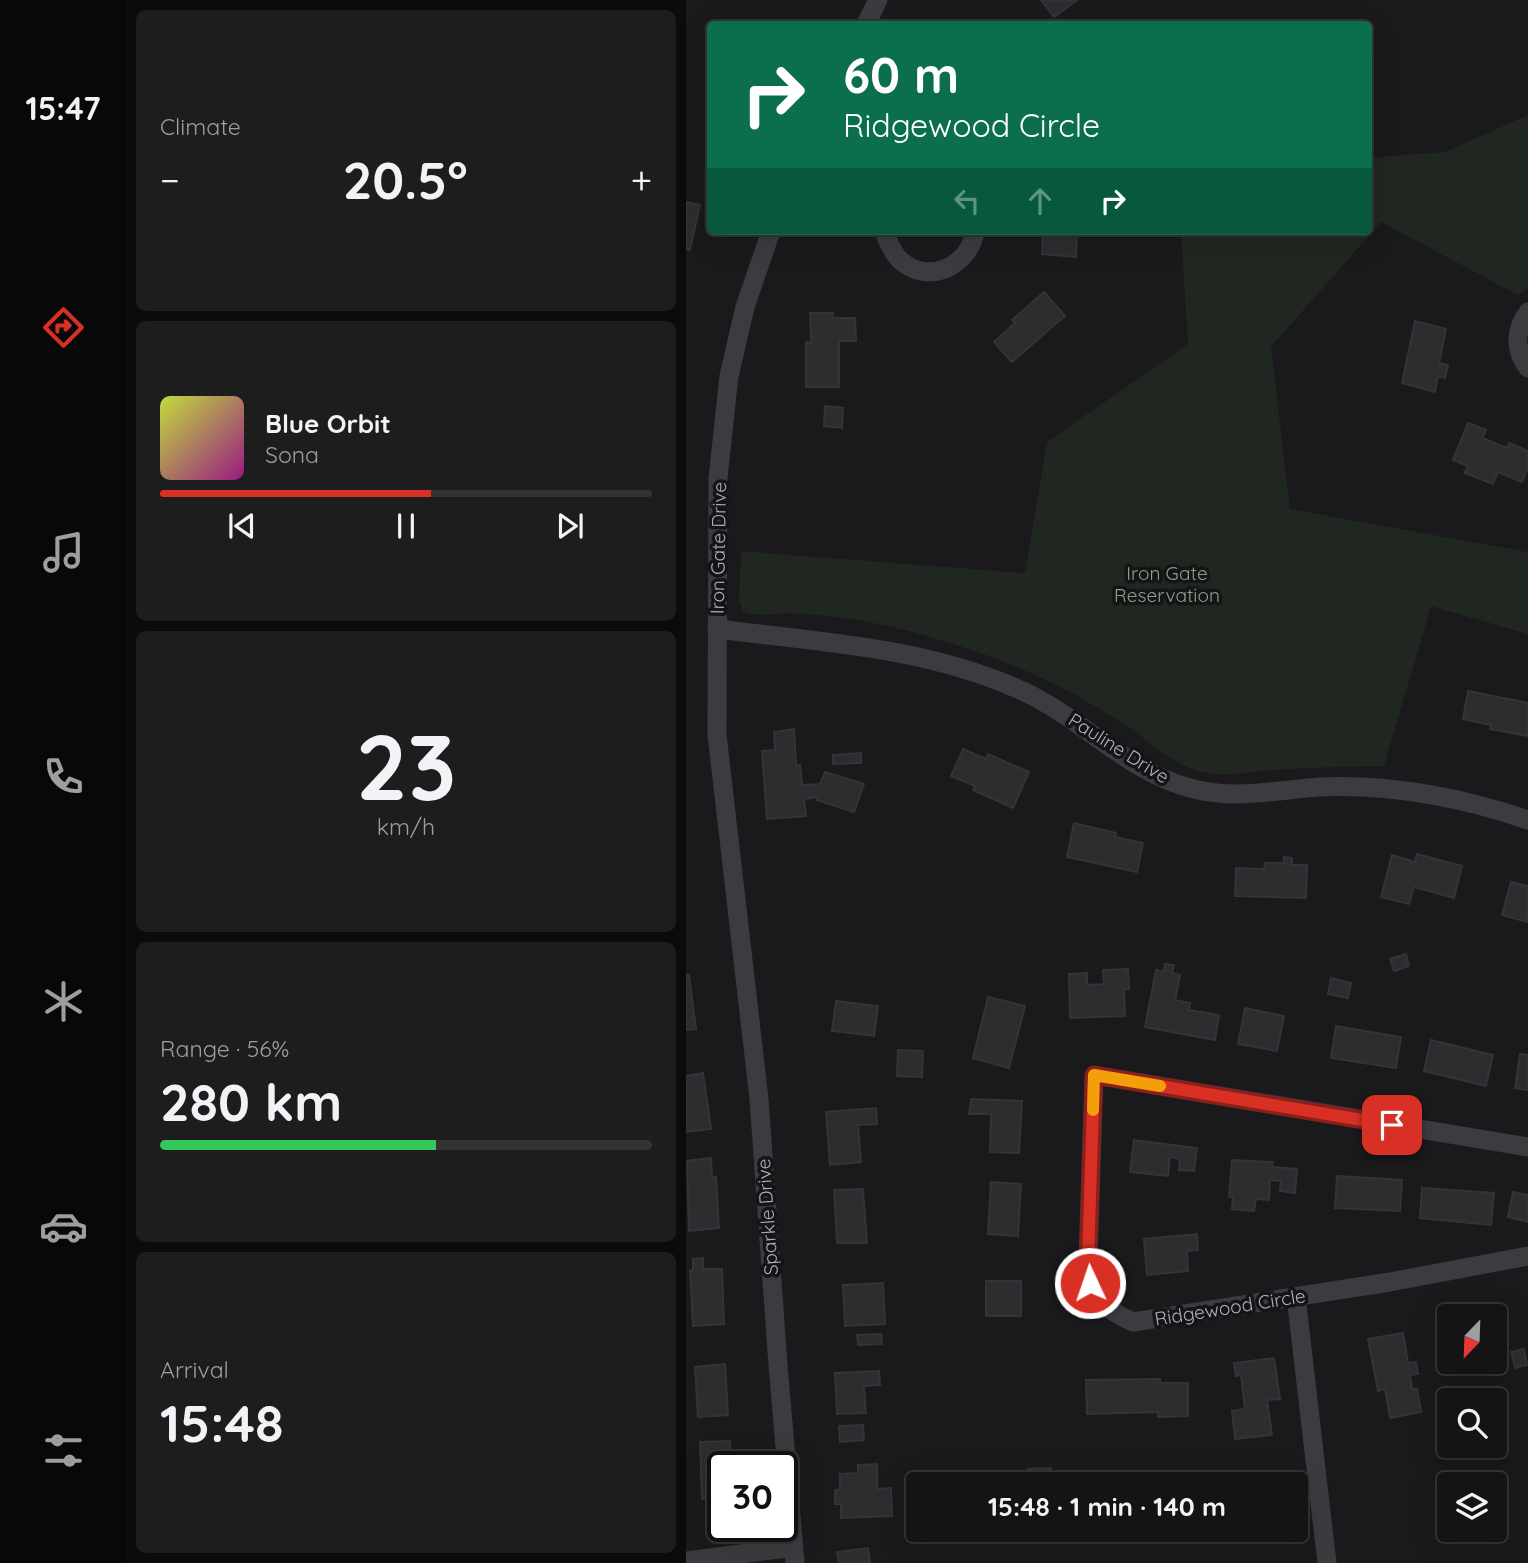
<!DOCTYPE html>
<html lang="en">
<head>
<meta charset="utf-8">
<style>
  :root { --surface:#141415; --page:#1d1d1e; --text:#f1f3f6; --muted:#9d9ea0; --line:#333334; --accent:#d93025 }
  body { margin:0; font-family:Quicksand,sans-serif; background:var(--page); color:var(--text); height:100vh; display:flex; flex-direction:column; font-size:26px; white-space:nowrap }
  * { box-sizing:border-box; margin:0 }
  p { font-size:23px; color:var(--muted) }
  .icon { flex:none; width:38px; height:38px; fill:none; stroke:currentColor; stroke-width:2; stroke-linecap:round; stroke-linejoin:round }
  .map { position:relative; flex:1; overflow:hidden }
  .details { display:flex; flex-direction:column; gap:10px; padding:10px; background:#0b0b0c; width:560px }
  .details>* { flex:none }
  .hud { position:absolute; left:21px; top:21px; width:665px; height:214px; border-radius:7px; box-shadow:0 7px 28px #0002,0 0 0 2px var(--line); background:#0b6e4f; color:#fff; overflow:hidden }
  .needle { width:46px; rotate:203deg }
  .fabs { position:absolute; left:751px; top:1304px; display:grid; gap:14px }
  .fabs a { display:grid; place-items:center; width:70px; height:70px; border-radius:7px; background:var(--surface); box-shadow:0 7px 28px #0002,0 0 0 2px var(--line); font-size:35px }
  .speed { position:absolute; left:21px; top:1451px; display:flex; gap:14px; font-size:35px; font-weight:700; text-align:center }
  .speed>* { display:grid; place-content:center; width:91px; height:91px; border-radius:50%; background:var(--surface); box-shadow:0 7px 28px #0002,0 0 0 2px var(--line); line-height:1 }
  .speed .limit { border:4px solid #111; border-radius:10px; background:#fff; color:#111 }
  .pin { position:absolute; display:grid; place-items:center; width:60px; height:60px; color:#fff; margin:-30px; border-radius:14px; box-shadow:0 4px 10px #0006 }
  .me { position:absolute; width:77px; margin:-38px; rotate:357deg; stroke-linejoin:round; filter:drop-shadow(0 0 5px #0008) }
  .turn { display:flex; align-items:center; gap:24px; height:147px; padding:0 21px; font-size:32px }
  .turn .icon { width:91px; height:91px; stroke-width:2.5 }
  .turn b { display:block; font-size:49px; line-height:60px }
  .lanes { display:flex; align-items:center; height:66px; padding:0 21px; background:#0003; justify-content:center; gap:35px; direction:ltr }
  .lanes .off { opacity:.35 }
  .big { font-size:52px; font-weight:800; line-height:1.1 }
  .details .tile { flex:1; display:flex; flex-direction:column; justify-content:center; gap:10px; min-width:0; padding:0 24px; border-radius:10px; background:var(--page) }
  .details .dial { align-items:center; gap:0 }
  .dial b { font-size:91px; line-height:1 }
  .song { display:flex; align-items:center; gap:21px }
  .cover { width:84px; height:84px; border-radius:10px; background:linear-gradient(135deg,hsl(70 70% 55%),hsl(310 70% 35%)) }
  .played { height:7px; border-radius:4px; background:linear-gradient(90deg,var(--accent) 55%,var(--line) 55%) }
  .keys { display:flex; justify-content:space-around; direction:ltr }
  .heat { display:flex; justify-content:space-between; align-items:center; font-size:38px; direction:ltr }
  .charge { height:10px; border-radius:5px; background:linear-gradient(90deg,#34c759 56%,var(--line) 0) }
  .trip { position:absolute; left:220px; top:1472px; width:402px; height:70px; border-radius:7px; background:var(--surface); box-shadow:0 7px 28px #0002,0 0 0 2px var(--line); font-weight:800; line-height:70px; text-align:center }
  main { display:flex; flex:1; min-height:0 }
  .tab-bar { display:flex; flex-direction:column; width:126px; justify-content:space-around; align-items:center; background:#080808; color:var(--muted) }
  .tab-bar .icon { width:49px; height:49px }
  .tab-bar .on { color:var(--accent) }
  .tab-bar b { font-size:32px; color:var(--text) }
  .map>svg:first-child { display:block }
  .green { fill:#202721 }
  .building { fill:#2d2d30; stroke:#343438; stroke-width:2 }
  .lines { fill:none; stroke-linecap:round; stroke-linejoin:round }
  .street { stroke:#3b3c40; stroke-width:19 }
  .route-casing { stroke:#8d1f18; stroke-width:18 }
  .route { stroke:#d93025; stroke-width:12 }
  .slow { stroke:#f59e0b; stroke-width:12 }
  .labels { text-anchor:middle; stroke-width:7; stroke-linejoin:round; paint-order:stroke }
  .street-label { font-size:19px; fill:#aeb1ba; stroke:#151517 }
  .park-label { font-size:19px; fill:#87a389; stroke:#151517 }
</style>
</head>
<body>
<main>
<nav class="tab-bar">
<b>15:47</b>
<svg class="icon on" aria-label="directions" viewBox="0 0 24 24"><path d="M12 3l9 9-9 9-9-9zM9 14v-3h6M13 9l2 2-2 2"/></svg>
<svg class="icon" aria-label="music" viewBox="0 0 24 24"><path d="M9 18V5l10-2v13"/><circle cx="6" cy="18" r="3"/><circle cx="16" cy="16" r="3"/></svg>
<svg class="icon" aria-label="phone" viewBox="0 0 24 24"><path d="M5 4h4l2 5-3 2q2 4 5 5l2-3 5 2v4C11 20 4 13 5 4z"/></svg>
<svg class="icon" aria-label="climate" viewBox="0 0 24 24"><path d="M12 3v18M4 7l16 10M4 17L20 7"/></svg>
<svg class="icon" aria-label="car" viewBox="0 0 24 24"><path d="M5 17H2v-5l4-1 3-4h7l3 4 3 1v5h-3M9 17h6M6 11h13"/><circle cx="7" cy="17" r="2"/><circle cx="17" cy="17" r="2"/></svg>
<svg class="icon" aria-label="filters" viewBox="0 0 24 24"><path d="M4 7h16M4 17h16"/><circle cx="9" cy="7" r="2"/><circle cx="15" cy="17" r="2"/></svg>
</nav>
<section class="details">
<div class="tile"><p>Climate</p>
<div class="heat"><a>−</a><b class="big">20.5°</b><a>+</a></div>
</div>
<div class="tile">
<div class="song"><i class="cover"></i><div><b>Blue Orbit</b><p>Sona</p></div></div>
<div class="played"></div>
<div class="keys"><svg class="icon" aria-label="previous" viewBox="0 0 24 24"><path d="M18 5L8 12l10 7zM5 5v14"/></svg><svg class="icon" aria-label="pause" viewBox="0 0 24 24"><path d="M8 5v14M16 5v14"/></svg><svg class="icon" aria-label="next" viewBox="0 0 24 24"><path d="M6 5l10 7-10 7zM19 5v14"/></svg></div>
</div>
<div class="tile dial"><b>23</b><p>km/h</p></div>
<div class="tile"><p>Range · 56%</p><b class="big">280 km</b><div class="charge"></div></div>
<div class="tile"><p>Arrival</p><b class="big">15:48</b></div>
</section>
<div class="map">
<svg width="842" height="1563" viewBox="0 0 842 1563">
  <rect width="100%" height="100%" fill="#1a1a1c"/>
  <path class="green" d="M842 115V288L832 295 695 222 585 347 604 509 842 552V634L745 606 698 766C661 767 624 767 587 770 561 772 539 778 513 771 487 764 467 745 446 729 433 720 419 712 405 704 352 672 293 651 234 634 191 622 147 615 103 613 89 613 67 618 57 611L53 600 55 551 339 573 361 442 502 344 495 231H682L683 158 759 152Z"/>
  <path class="building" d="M355 0H391L368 17Z
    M0 202 14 205 4 250 0 249Z
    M357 231H391L390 257 356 254Z
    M358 292 379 316 326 362 308 342 329 323 326 320Z
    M124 313H147L146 318H169L170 341H153V387H120V342L125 343Z
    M729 321 760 329 753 363 762 365 759 378 752 376 749 392 716 383Z
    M139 406 157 408 156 428 138 426Z
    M782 423 800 430 796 438 821 448 823 443 842 451V467L836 482 812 472 807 484 779 473 782 466 767 460Z
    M782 691 842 703V736L804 729 805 725 777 719Z
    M108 729 110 765H114L116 785 134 784 139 772 178 784 168 812 131 800 132 797 118 799 120 816 81 819 76 751 89 750 88 732Z
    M277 749 300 759 302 754 343 772 327 808 287 790 289 786 265 776Z
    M175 753V763L147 764V755Z
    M388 823 430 833 429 837 457 843 451 872 381 857Z
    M731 854 776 866 768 898 728 887 723 904 695 897 706 855 729 862Z
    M598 857 606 858V865H621L620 898 549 896 550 868 578 869 579 863H598Z
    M825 882 842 886V922L816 915Z
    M720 954 723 966 708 971 704 959Z
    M479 964 488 965 486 973 494 975 489 1000 504 1003 503 1010 533 1015 529 1040 459 1027 470 970 478 972Z
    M442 969 443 989H438L439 1016 384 1018 383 974 401 973V985L418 984 417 970Z
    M0 975H3L10 1029 0 1030Z
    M645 978 665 983 662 998 642 994Z
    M302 997 339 1006 323 1068 287 1058Z
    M150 1001 192 1006 188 1036 146 1031Z
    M559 1008 598 1016 591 1051 552 1044Z
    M650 1026 715 1037 710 1068 645 1058Z
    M745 1040 807 1055 800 1086 738 1071Z
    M212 1050 237 1051 236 1077 211 1076Z
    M834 1054 842 1055V1090L829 1088Z
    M17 1073 25 1129 0 1132V1076Z
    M285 1099 336 1101 333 1153 304 1152 305 1114H283Z
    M190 1108 191 1124 172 1125 175 1162 144 1165 140 1112Z
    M448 1140 511 1148 508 1171 493 1170 494 1159 484 1157 482 1176 444 1172Z
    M25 1158 26 1177H30L33 1228 3 1231 1 1161Z
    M546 1160 587 1162 586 1167 611 1169 609 1193 594 1191 595 1181 584 1180 583 1200 570 1199 568 1211 546 1209 547 1197H543Z
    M651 1176 716 1180 714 1211 649 1208Z
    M305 1182 335 1184 332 1236 302 1234Z
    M736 1188 808 1193 805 1225 734 1218Z
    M177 1189 181 1243H151L148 1190Z
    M827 1192 842 1195V1222L822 1217Z
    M511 1234 512 1250 501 1251 502 1271 461 1275 458 1239Z
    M17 1258V1269H36L38 1324 7 1326 4 1271 7 1270V1259Z
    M300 1281H335V1316H300Z
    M197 1283 199 1324 159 1326 157 1285Z
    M763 1323V1361H762L756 1324Z
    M717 1333 722 1363 730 1362 732 1374 724 1375 726 1389H731L735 1412 704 1418 699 1389 692 1391 682 1339Z
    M195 1334 196 1344 172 1345 171 1335Z
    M838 1349 841 1365 829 1368 825 1352Z
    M588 1358 594 1399 581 1400 586 1435 549 1439 546 1411 559 1409 555 1375 550 1376 548 1363Z
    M39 1364 42 1415 12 1417 9 1367Z
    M193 1371 194 1385 178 1386 180 1413 151 1414 149 1373Z
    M474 1379V1383H502V1416L472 1417V1412L401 1414 400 1380Z
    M177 1425 178 1440 154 1442 153 1426Z
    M44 1441 45 1466H37L36 1502 21 1503V1499H16L14 1442Z
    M191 1464V1489L205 1488 206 1516 155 1518V1504H149V1490L154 1489V1474L172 1473V1465Z
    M365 1468V1479L342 1480V1469Z
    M182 1548 184 1563H153L151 1552Z"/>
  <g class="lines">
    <path class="street" d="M180 24 192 0
      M85 231 59 307 43 376 32 478 31 735 73 1099 92 1365 109 1563
      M198 231C202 241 206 252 214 260 242 286 284 266 289 231
      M842 312C829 330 828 350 842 368
      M31 629C133 642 238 647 332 689 395 716 444 776 512 790 551 799 594 790 633 787 705 784 774 797 842 820
      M842 1147 408 1075 402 1259C405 1295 415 1308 447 1322L704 1282 842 1256
      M610 1297 641 1563
      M0 1561 108 1547"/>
  </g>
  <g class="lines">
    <defs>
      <path id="route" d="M404 1283 402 1259 408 1075 706 1125"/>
    </defs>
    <use href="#route" class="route-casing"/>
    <use href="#route" class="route"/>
    <path class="slow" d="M407 1110 408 1075 474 1086"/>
  </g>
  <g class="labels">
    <g class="street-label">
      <text transform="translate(32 548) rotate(-89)" y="7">Iron Gate Drive</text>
      <text transform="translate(433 748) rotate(32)" y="7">Pauline Drive</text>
      <text transform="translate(81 1217) rotate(-94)" y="7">Sparkle Drive</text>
      <text transform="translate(544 1307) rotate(-9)" y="7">Ridgewood Circle</text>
    </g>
    <g class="park-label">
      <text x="481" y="580">Iron Gate<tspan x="481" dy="22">Reservation</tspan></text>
    </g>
  </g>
</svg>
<div class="fabs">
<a><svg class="needle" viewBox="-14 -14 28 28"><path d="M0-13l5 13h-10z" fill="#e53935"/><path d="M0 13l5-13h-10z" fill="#9d9ea0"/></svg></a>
<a><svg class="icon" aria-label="search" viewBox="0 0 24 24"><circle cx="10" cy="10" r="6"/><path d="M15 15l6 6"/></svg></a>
<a><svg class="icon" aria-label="layers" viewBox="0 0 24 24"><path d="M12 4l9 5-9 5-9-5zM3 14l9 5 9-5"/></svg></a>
</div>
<div class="speed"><div class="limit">30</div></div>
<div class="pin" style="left:706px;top:1125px;background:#d93025"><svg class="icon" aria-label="arrive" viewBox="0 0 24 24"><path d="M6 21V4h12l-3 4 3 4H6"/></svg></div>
<svg class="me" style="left:404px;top:1283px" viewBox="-20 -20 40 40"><circle r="17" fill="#d93025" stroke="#fff" stroke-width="3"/><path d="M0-11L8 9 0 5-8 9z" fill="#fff"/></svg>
<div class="trip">15:48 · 1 min · 140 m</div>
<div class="hud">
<div class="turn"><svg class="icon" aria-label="right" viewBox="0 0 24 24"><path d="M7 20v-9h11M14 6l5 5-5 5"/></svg><div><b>60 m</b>Ridgewood Circle</div></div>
<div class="lanes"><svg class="icon off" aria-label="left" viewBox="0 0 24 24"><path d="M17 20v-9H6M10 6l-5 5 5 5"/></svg><svg class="icon off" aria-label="ahead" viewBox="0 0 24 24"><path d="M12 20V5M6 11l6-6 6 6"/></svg><svg class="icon" aria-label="right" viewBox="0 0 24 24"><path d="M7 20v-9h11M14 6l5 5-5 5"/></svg></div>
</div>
</div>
</main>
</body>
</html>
